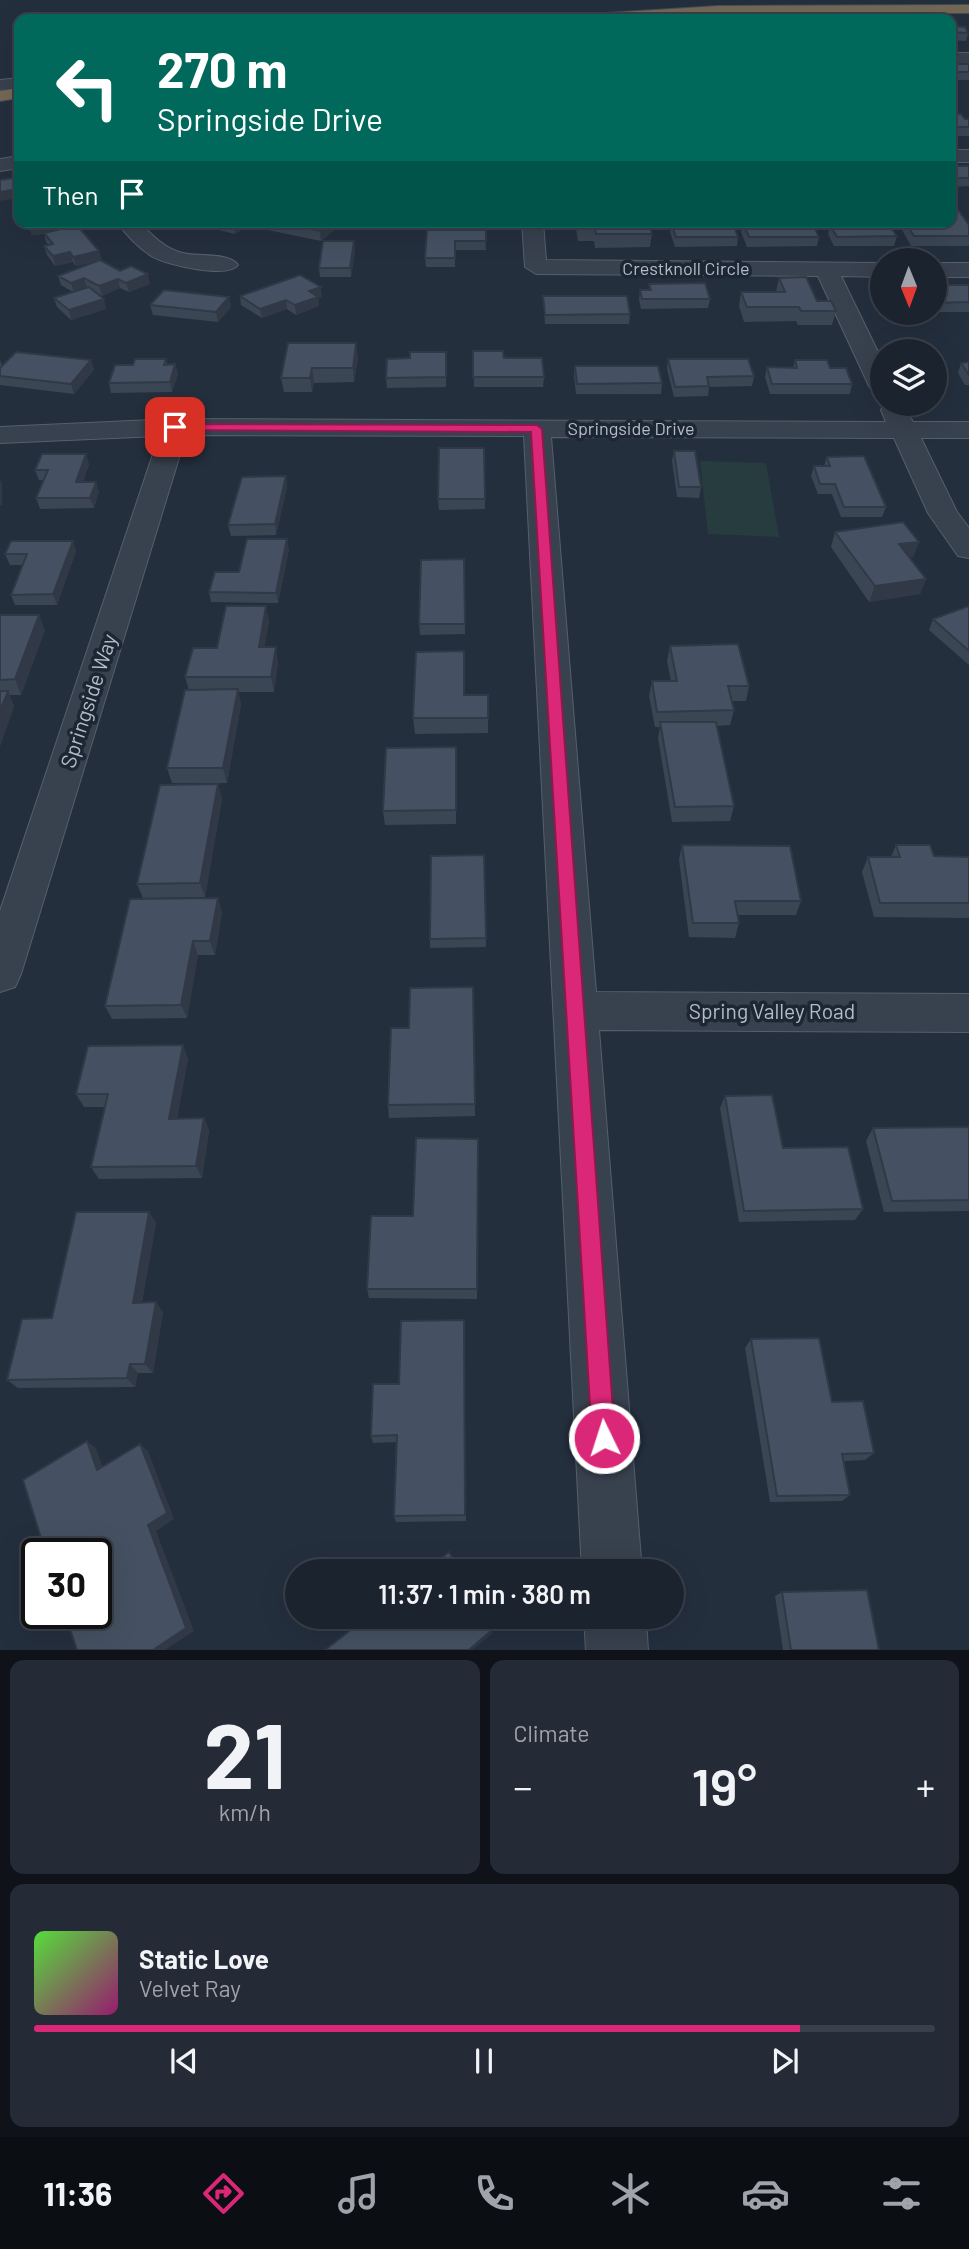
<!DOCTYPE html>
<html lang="en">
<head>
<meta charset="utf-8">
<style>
  :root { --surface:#1b232e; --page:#242b36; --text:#f1f3f6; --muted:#a0a4aa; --line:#39404a; --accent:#db2777 }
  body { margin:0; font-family:Barlow,sans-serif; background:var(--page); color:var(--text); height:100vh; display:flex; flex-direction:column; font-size:26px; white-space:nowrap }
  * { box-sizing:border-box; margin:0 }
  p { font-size:23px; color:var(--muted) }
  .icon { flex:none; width:38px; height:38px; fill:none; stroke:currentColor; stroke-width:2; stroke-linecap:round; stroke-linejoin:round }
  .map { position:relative; height:1650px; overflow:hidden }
  .drawer { display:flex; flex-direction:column; gap:10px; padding:10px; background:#0f1319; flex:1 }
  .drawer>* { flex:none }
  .guide { position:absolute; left:14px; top:14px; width:942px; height:214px; border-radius:14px; box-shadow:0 7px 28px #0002,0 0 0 2px var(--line); background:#00695c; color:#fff; overflow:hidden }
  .needle { width:46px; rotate:179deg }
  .buttons { position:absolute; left:870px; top:248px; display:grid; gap:14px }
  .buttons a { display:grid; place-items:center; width:77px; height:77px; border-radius:50%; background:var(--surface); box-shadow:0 7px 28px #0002,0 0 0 2px var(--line); font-size:35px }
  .speed { position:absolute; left:21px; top:1538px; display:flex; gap:14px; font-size:35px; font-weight:700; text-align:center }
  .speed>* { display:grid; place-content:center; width:91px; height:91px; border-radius:50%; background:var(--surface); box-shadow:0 7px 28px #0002,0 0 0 2px var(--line); line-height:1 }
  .speed .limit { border:4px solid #111; border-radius:10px; background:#fff; color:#111 }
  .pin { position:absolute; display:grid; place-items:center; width:60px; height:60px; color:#fff; margin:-30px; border-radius:14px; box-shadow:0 4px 10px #0006 }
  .me { position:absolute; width:77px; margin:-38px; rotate:356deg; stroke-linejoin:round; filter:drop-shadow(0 0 5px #0008) }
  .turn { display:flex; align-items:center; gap:24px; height:147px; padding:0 28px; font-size:32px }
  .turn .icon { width:91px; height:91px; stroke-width:2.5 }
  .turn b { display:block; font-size:49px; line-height:60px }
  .then { display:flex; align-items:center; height:66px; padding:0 28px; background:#0003; gap:14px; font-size:26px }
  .big { font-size:52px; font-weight:600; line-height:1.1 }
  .drawer .tile { flex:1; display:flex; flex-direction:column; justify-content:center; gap:10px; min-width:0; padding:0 24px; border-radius:14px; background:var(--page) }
  .drawer .dial { align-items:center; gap:0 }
  .dial b { font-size:91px; line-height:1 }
  .song { display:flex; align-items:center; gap:21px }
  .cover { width:84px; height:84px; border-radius:10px; background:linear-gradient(135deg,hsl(110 70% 55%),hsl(320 70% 35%)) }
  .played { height:7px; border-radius:4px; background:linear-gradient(90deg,var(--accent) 85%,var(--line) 85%) }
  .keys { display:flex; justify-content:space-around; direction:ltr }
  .heat { display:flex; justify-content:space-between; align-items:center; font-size:38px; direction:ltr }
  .drawer .tiles { flex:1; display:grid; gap:10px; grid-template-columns:1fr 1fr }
  .tile:last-child { grid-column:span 2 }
  .trip { position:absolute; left:285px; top:1559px; width:399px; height:70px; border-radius:35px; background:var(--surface); box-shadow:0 7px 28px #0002,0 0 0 2px var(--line); font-weight:600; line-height:70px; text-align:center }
  .tab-bar { display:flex; height:112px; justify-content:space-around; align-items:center; background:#0b0e12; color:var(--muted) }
  .tab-bar .icon { width:49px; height:49px }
  .tab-bar .on { color:var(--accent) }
  .tab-bar b { font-size:32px; color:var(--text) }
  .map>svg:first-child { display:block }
  .green { fill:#263c3f }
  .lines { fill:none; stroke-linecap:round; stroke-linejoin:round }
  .minor-casing { stroke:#565f6c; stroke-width:2 }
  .highway-casing { stroke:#434c59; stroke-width:2 }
  .minor { fill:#38414e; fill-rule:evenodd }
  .highway { fill:#746855; fill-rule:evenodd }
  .wall { fill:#3b4654 }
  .shaded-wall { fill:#303945 }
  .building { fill:#455162; stroke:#303945; stroke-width:2 }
  .route { fill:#db2777; stroke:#8e194d; stroke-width:2 }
  .labels { text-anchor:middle; stroke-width:7; stroke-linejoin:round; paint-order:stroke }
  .far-street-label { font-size:18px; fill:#b4bcc9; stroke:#1d2633 }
  .street-label { font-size:21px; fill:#b4bcc9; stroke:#1d2633 }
</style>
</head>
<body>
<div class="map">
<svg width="969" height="1651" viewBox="0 0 969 1651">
  <rect width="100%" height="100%" fill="#242f3e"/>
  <path class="green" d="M700 461 766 463 779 537 708 534Z"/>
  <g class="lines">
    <defs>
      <path id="minor" d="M950 53H969V63H950Z
        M19 78V88L0 90V80Z
        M950 150H969V162H950Z
        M19 156V168L0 171V159Z
        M117 222H139C151 234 163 247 179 252 195 258 228 251 238 265 228 279 167 265 153 257 140 249 126 235 117 222Z
        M522 222H543L546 260 882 263V277L841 276 882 360V394L873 391 869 386 818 276 536 274 525 267Z
        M934 263H969V277H934Z
        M885 404H903L913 422H969V438H921L957 512 969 528V558L958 556 928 513 894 438 551 437 596 992 969 994V1032L599 1030 642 1572H582L524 436 186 435 21 974 15 987 0 992V911L159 436 0 443V427L175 419 886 422 881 410Z
        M584 1617H646L648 1651H586Z"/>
      <path id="highway" d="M969 5V13L718 14 650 19H582L590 14 718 6Z
        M19 88V98L0 101V91Z"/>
    </defs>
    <use href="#minor" class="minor-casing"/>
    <use href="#highway" class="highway-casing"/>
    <use href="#minor" class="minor"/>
    <use href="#highway" class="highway"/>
  </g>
  <path class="wall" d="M950 26 968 33 966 41 950 40Z
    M950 64H969V80H950Z
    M950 114 965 119H969V136H950Z
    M950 166H969V186L950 187Z
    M27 222H64L66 228 102 260H100L150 284 129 292 120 288 102 296 96 292 106 309 71 320 57 307 54 298 73 292 61 285 58 276 97 261 76 266 73 262 55 266 47 255 44 246 49 245 46 242 44 234 32 235Z
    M186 222H254L235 234Z
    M262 222H336L337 228 321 241 263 229Z
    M484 222 486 250H455V267H426L425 258 438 230 437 223Z
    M575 222H649L652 234 650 247 595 248 594 241H578Z
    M902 222H950L969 225V246H911L901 228Z
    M671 223 738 237 737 246 675 247 670 232Z
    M743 223 819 237 817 246 747 247 741 232Z
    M830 225 897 236 894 246H834L828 234Z
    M354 241 355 250 351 277H320L319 268Z
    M779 278 836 311 832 325H798L796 321 744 322 739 306 741 292H776Z
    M649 284 710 299 708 308 641 309 639 299 640 290H649Z
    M934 285H969V312H934Z
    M240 296 322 297 318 298 319 306 296 315 287 309 262 318 241 305Z
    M543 296 630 314 629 324H545Z
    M150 305 231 307 218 322 153 315Z
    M288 343 358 357 354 382 314 383 312 392H284L281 378Z
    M473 351 504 358 544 377 543 387H474Z
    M446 352V387L387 388 386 378 410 358Z
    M166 359 167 364H175L178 374 172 392 111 393 109 383 133 365Z
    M668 359 754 376 752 386 709 387 708 396 674 397 667 369Z
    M0 360 2 366 91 360 94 370 74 394 0 385Z
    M795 360 830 368 852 384 850 394H770L765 377 767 367 793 368Z
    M969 362V385H965L958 373 961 363Z
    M575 366 662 383 661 394H576L574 376Z
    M484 448 485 509 439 510 438 499Z
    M674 451 701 487 699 498 677 497 672 461Z
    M827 457 886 507 882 517H841L832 494H818L811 476 814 466H824Z
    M89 464 83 482 99 492 94 508 40 509 36 498 44 480H39L35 470Z
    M286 476 287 487 276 535 231 536 228 525Z
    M835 532 919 542 913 557H909L926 579 920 594 869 602 831 547Z
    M289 549 278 603 211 602 209 592 239 572Z
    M76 551 57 605H15L11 595 23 565H10L5 554Z
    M464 559 465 634 420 635 419 624Z
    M969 606V665L929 630 933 619Z
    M0 615 45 630 21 695H9L14 706 0 746Z
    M269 621 264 647 278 662 274 692H238L241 704 227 783H172L167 768 189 690 185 677 217 648Z
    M670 646 749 686 746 701H732L734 710 730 725 716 726 734 806 730 821 672 822 658 738 660 727H655L649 696 652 681H671L667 661Z
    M464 695H488V733L415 734 413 718Z
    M456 747V824L385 825 383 811Z
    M218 784 222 799 205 897 143 898 137 884Z
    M682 845 801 901 796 915H738L739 923 735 938 689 937 679 860Z
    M896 845 934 856 969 857V918L874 917 862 872 868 857H891Z
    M484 855 486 947 430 948V939Z
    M222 912 215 955H198L187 1018 112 1019 105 1006Z
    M473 987 475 1116 389 1118 388 1105 409 1028Z
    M188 1058 177 1119 204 1118 209 1131 202 1178 99 1179 91 1167 105 1107H84L76 1094Z
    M725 1096 783 1148 863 1209 855 1220 739 1222 720 1108Z
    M969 1127V1211L884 1212 866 1141 873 1128Z
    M478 1139 477 1299 369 1298 367 1289Z
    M149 1212 156 1223 142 1302 163 1312 153 1373H138L135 1387 18 1388 7 1380 52 1318Z
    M464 1320 466 1521 396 1522 394 1516 396 1442 373 1443 371 1436 399 1384Z
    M751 1339 832 1402 874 1453 865 1460 844 1461 850 1495 842 1501 770 1502 745 1348Z
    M782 1592 879 1650H783L775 1596Z"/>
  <path class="shaded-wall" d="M19 189V198L0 201V192Z
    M54 222H64L66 230 32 235 29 226Z
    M238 222H254L235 234 233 225Z
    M332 222H336L337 228 321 241 320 231Z
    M354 241 355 250 351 277 350 268Z
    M99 251 102 260 76 266 73 257Z
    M70 252 73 262 55 266 53 256Z
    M148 274 150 284 129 292 126 283Z
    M84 278 87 288 74 293 71 283Z
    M118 279 120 288 102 296 99 286Z
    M321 287 322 297 318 298 319 306 296 315 295 305 309 291Z
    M229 297 231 307 218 322 216 312Z
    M104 299 106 309 71 320 69 310Z
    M286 300 287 309 262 318 260 309Z
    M356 343 358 357 354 382 353 368Z
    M91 360 94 370 74 394 71 384Z
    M175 364 178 374 172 392 170 382Z
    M312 368 314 383 312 392 310 378Z
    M86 454 89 464 79 492 76 482Z
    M286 476 287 487 276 535 275 524Z
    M0 479 2 484V505H0Z
    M96 482 99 492 94 508 90 498Z
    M287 539 289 549 278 603 276 593Z
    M73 541 76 551 57 605 53 594Z
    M919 542 913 557 894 559 899 544Z
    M926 579 920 594 869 602 875 586Z
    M266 606 269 621 262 662 259 647Z
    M39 615 45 630 21 695 15 679Z
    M276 647 278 662 274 692 271 677Z
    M238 689 241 704 227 783 223 768Z
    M8 691 14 706 0 746V711Z
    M218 784 222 799 205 897 200 883Z
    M218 898 222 912 215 955 210 941Z
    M193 941 198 955 187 1018 181 1005Z
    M183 1045 188 1058 175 1131 169 1119Z
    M204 1118 209 1131 202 1178 196 1166Z
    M149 1212 156 1223 140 1312 133 1303Z
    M156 1302 163 1312 153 1373 145 1364Z
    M130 1364 138 1373 135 1387 127 1378Z
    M87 1441 96 1448 106 1477 97 1470Z
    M140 1444 148 1451 174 1519 156 1531 194 1631 165 1650H153L148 1525Z
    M492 1630V1634L472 1650H469Z"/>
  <path class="building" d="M950 26 965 27 968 33 950 32Z
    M950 64H969V72H950Z
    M950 114H961L965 119H969V127H950Z
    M950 166H969V178H951Z
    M19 177V189L0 192V180Z
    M950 211H959L969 225V236H914L905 222H950Z
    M28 222H54L29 226Z
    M222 222H238L233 225Z
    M274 222H332L320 231Z
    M437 222H484V223Z
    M578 222H649L652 234H596L595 228H578Z
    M812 222 819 237H749L743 223Z
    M671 223H733L738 237H676Z
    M77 225 99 251 73 257 70 252 53 256 44 246 53 244 44 233Z
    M830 225H889L897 236 837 237Z
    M427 230H486V241H455V258H425Z
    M323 241H354L350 268H319Z
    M100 260 120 271 131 266 148 274 126 283 118 279 99 286 84 278 71 283 58 276Z
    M300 275 321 287 309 291 318 297 295 305 286 300 260 309 240 296Z
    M806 277 817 301H831L836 311H801L799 307H747L741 292H785L779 278Z
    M705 283 710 299H642L640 290H651L649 284Z
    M934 285H969V302L934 303Z
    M89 287 104 299 69 310 54 298Z
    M164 290 229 297 216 312 150 305Z
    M543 296H627L630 314 545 315Z
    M288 343H356L353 368H312L310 378H281Z
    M473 351H503L504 358H542L544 377H473Z
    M16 352 91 360 71 384 0 376V368Z
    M410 352H446V377L386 378 387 359 410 358Z
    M135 359H166L164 365 175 364 170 382 109 383 115 365H133Z
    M668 359H748L754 376 707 377 709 386 675 387Z
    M795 360H827L830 368H846L852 384H772L767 367 797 368Z
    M969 362V375L961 363Z
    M575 366H658L662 383 577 384Z
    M439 448H484L485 499H438Z
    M674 451H695L701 487H679Z
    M42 454H86L76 482H96L90 498H36L48 470H35Z
    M864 456 886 507H844L835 484H820L814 466H830L827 457Z
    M286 476 275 524 228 525 242 477Z
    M903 522 919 542 899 544 926 579 875 586 835 532Z
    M247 539H287L276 593 209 592 215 572H239Z
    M11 541H73L53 594 11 595 27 554H5Z
    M464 559 465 624H419L421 560Z
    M226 606H266L259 647H276L271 677H185L193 648H217Z
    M969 606V651L933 619Z
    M0 615H39L15 679 0 680Z
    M738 644 749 686H728L734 710 657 712 652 681H677L670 646Z
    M464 651V695H488V718H413L416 652Z
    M238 689 223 768H167L185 690Z
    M0 691H8L0 711Z
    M660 722H716L734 806 675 807Z
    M456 747V810L383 811 386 748Z
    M218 784 200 883 137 884 160 785Z
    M682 845 790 846 801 901H735L739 923H693Z
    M896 845H930L934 856 969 857V903H880L868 857H900Z
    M484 855 486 938 430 939 431 856Z
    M218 898 210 941H193L181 1005 105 1006 130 899Z
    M473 987 475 1104 388 1105 391 1028H409L410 988Z
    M183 1045 169 1119 204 1118 196 1166 91 1167 108 1094H76L88 1046Z
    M772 1095 783 1148 848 1147 863 1209 744 1211 725 1096Z
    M969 1127V1200L892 1201 873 1128Z
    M416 1138 478 1139 477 1289H367L371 1216H413Z
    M76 1212H149L133 1303 156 1302 145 1364H130L127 1378 7 1380 22 1319 52 1318Z
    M464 1320 465 1515 394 1516 397 1435 371 1436 373 1384H399L401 1321Z
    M819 1338 832 1402 863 1401 874 1453 842 1454 850 1495 777 1496 751 1339Z
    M87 1441 97 1470 140 1444 167 1513 148 1525 186 1628 153 1650H77L65 1614H96V1554H46L23 1480Z
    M449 1552 460 1572H424Z
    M867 1590 879 1650H791L782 1592Z
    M367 1617H485L492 1630 469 1650H325Z"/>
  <path class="route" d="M171 424 537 425 542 429 615 1438 612 1446 604 1450 595 1446 592 1438 531 432 175 430 170 427Z"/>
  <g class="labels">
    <g class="far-street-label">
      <text x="686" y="275">Crestknoll Circle</text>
      <text x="631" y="435">Springside Drive</text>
    </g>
    <g class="street-label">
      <text transform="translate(89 701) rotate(-72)" y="7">Springside Way</text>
      <text x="772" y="1019">Spring Valley Road</text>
    </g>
  </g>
</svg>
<div class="buttons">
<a><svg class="needle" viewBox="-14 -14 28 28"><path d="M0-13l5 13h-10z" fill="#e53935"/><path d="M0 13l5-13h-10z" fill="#a0a4aa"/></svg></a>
<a><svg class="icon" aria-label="layers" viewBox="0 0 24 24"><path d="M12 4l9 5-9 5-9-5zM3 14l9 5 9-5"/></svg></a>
</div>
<div class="speed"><div class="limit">30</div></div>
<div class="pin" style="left:175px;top:427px;background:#d93025"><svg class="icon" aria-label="arrive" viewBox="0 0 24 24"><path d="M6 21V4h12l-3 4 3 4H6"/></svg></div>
<svg class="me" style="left:604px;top:1438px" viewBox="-20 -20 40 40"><circle r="17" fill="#db2777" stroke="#fff" stroke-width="3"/><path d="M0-11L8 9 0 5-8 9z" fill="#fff"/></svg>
<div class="trip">11:37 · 1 min · 380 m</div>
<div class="guide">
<div class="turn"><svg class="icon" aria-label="left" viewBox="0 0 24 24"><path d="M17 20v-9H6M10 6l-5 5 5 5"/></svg><div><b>270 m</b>Springside Drive</div></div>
<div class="then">Then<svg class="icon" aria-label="arrive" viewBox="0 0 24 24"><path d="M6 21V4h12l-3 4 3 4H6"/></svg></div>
</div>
</div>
<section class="drawer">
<div class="tiles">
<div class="tile dial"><b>21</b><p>km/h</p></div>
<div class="tile"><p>Climate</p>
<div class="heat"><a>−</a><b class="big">19°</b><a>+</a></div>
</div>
<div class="tile">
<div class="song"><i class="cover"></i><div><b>Static Love</b><p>Velvet Ray</p></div></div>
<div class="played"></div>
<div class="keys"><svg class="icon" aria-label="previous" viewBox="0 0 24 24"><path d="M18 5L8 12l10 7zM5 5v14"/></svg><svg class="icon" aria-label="pause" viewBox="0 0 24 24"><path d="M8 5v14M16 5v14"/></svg><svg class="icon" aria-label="next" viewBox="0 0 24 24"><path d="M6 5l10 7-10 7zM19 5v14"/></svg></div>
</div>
</div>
</section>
<nav class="tab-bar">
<b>11:36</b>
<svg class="icon on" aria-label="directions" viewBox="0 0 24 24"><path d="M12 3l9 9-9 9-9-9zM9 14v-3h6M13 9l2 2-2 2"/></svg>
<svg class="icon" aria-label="music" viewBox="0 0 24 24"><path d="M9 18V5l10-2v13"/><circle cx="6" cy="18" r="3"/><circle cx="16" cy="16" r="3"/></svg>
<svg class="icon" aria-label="phone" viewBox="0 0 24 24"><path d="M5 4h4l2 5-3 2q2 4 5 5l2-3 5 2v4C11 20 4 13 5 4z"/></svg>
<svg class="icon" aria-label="climate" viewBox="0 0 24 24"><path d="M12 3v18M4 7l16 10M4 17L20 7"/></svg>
<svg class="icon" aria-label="car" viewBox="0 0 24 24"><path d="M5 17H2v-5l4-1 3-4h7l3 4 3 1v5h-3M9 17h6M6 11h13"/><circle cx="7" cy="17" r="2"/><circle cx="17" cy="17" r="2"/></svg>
<svg class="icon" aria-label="filters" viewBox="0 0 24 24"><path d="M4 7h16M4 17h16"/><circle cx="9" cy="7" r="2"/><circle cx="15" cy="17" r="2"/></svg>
</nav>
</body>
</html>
